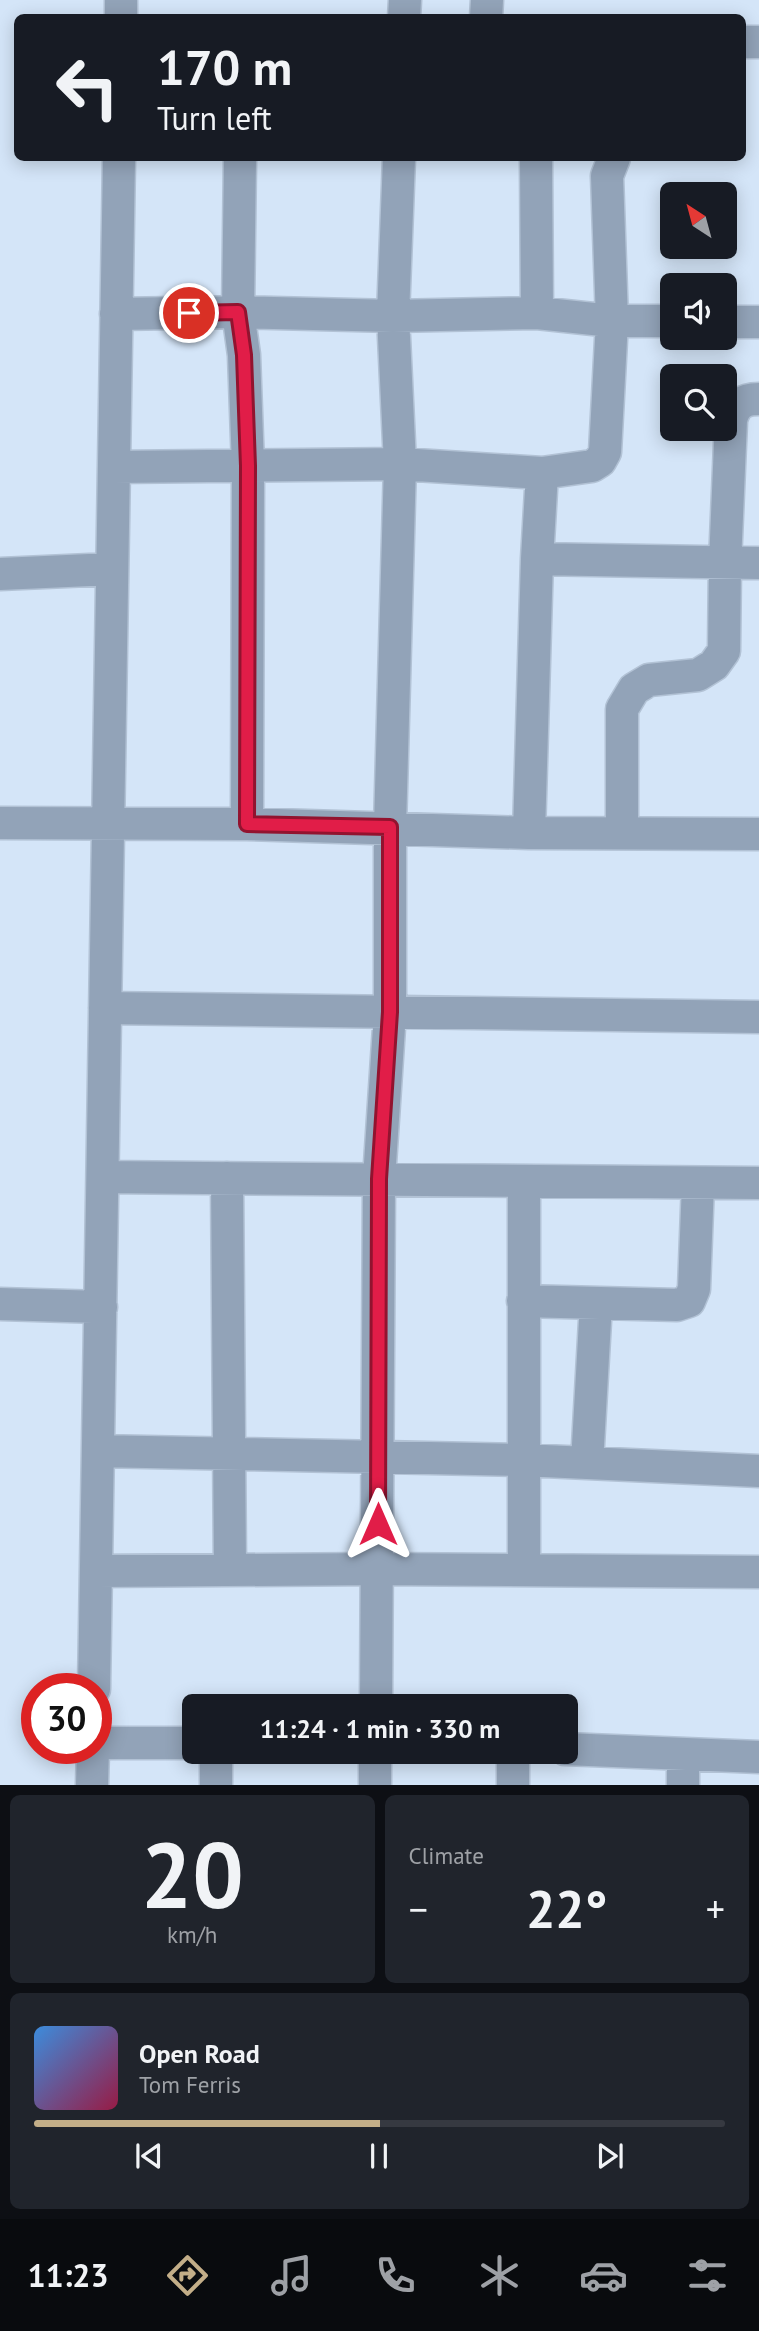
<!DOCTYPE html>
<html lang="en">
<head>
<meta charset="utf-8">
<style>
  :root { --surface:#171b24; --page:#20242c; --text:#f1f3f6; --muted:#9ea1a6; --line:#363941; --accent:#c3ae88 }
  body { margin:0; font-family:"PT Sans",sans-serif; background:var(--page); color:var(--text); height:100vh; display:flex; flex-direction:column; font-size:26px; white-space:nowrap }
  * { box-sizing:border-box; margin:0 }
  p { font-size:23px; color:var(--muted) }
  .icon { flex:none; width:38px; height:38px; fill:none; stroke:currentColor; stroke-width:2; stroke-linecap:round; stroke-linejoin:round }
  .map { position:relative; height:1785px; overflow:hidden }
  .panel { display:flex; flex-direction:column; gap:10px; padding:10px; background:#0d0f14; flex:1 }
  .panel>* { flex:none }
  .guide { position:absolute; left:14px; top:14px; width:732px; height:147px; border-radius:10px; box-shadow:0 4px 18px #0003; background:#171b24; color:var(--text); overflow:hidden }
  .needle { width:46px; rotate:324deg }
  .tools { position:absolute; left:660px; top:182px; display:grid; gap:14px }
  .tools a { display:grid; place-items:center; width:77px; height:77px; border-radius:10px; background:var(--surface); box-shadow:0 4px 18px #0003; font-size:35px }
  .speed { position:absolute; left:21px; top:1673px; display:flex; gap:14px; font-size:35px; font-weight:700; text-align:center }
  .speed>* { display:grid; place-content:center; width:91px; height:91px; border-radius:50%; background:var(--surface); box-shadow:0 4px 18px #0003; line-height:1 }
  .speed .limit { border:10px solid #d22; background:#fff; color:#111 }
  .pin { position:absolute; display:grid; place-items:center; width:60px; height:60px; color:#fff; margin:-30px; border:4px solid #fff; border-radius:50%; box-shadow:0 2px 7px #0007 }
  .me { position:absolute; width:77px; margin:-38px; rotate:0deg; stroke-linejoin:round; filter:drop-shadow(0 0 5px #0008) }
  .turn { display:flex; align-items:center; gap:24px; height:147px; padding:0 28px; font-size:32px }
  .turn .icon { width:91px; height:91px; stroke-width:2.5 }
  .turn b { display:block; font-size:49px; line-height:60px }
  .big { font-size:52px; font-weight:800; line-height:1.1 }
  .panel .tile { flex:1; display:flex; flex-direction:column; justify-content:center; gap:10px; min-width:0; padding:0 24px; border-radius:10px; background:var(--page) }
  .panel .dial { align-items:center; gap:0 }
  .dial b { font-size:91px; line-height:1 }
  .song { display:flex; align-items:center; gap:21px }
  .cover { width:84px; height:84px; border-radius:10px; background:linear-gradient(135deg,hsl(210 70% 55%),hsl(340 70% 35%)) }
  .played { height:7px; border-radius:4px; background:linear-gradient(90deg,var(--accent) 50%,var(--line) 50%) }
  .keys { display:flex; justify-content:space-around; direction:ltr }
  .heat { display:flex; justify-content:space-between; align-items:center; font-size:38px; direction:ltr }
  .panel .tiles { flex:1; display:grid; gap:10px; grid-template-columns:1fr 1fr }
  .tile:last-child { grid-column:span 2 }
  .trip { position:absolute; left:182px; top:1694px; width:396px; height:70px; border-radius:10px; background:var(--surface); box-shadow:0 4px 18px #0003; font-weight:800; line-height:70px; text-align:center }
  .menu { display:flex; height:112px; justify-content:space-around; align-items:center; background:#090b0e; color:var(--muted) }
  .menu .icon { width:49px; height:49px }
  .menu .selected { color:var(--accent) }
  .menu b { font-size:32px; color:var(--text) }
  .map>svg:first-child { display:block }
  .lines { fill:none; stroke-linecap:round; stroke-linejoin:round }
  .street-casing { stroke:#b2c2d5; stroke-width:35 }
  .street { stroke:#92a3b8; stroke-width:32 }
  .route-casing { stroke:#92132f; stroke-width:18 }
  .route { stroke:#e11d48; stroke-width:12 }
</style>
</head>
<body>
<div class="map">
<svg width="759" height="1785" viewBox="0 0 759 1785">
  <rect width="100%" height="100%" fill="#d4e5f8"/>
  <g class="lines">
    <defs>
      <path id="street" d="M121 18V0
        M404 18 405 0
        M486 18 487 0
        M742 42H759
        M240 158 238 312 244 355 248 466 247 824
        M536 158 537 313
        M116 314 238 312 393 316 537 313 612 321H672
        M724 322H759
        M114 467 400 464 542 473 592 466 600 461 605 452 612 321 607 176 614 158
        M537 559 759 563
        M0 574 112 569
        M0 823 247 824 529 833 759 834
        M529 833 537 559 542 473
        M622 833V709L634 689 649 680 698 675 714 665 724 651 725 563 731 420C735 404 743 399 759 399
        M105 1008 759 1017
        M103 1177 759 1183
        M227 1178 230 1570
        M523 1301 677 1305 689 1301 694 1289 698 1183
        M0 1304 101 1307
        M98 1451 523 1460 759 1471
        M587 1463 596 1303
        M524 1570V1181
        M97 1571 378 1569 759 1572
        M94 1689 119 158
        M376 1706 379 1179 390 1012V827L400 464 393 316 399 158
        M96 1743H194
        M565 1749 759 1757
        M216 1752V1785
        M92 1785 93 1748
        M375 1785V1752
        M513 1785V1752
        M683 1785V1754"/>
    </defs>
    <use href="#street" class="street-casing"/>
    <use href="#street" class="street"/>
  </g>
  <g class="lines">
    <defs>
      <path id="route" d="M189 313 238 312 244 355 248 466 247 824 390 827V1012L379 1179 378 1524"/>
    </defs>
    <use href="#route" class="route-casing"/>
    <use href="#route" class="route"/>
  </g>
</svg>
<div class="tools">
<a><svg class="needle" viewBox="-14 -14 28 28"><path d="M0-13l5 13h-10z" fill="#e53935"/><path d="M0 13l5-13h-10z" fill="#9ea1a6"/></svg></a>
<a><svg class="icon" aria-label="sound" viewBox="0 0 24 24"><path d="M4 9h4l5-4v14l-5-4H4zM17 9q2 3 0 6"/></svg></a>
<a><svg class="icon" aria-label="search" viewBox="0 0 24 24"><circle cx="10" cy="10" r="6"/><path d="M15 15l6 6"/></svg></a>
</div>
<div class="speed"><div class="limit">30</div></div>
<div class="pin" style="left:189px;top:313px;background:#d93025"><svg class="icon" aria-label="arrive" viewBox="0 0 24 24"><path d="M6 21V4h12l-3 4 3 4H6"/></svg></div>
<svg class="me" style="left:378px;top:1524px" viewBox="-20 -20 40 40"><path d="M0-17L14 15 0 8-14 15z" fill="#e11d48" stroke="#fff" stroke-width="4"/></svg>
<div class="trip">11:24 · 1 min · 330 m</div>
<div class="guide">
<div class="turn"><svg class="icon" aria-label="left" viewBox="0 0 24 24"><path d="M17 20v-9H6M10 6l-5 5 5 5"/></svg><div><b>170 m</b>Turn left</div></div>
</div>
</div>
<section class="panel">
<div class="tiles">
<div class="tile dial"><b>20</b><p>km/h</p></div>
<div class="tile"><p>Climate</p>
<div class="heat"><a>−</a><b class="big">22°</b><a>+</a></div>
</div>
<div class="tile">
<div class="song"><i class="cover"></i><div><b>Open Road</b><p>Tom Ferris</p></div></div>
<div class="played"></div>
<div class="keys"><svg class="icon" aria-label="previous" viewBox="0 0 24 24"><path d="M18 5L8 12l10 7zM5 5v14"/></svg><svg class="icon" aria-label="pause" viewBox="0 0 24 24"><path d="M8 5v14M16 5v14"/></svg><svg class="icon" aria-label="next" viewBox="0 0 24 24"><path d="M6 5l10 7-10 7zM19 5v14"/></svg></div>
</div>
</div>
</section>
<nav class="menu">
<b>11:23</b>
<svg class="icon selected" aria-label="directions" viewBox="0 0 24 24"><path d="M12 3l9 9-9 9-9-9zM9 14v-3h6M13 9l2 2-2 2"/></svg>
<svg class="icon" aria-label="music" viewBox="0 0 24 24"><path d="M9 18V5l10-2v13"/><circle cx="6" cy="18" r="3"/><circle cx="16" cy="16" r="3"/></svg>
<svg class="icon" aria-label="phone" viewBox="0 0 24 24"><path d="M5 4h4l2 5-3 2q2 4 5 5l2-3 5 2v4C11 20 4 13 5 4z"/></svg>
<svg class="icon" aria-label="climate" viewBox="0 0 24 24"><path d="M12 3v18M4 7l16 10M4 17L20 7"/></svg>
<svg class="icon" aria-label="car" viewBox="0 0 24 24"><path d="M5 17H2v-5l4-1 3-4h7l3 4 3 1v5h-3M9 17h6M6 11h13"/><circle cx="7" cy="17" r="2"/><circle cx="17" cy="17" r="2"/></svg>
<svg class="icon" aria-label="filters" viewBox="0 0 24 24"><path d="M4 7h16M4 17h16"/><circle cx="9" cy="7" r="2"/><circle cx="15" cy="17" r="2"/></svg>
</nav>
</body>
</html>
